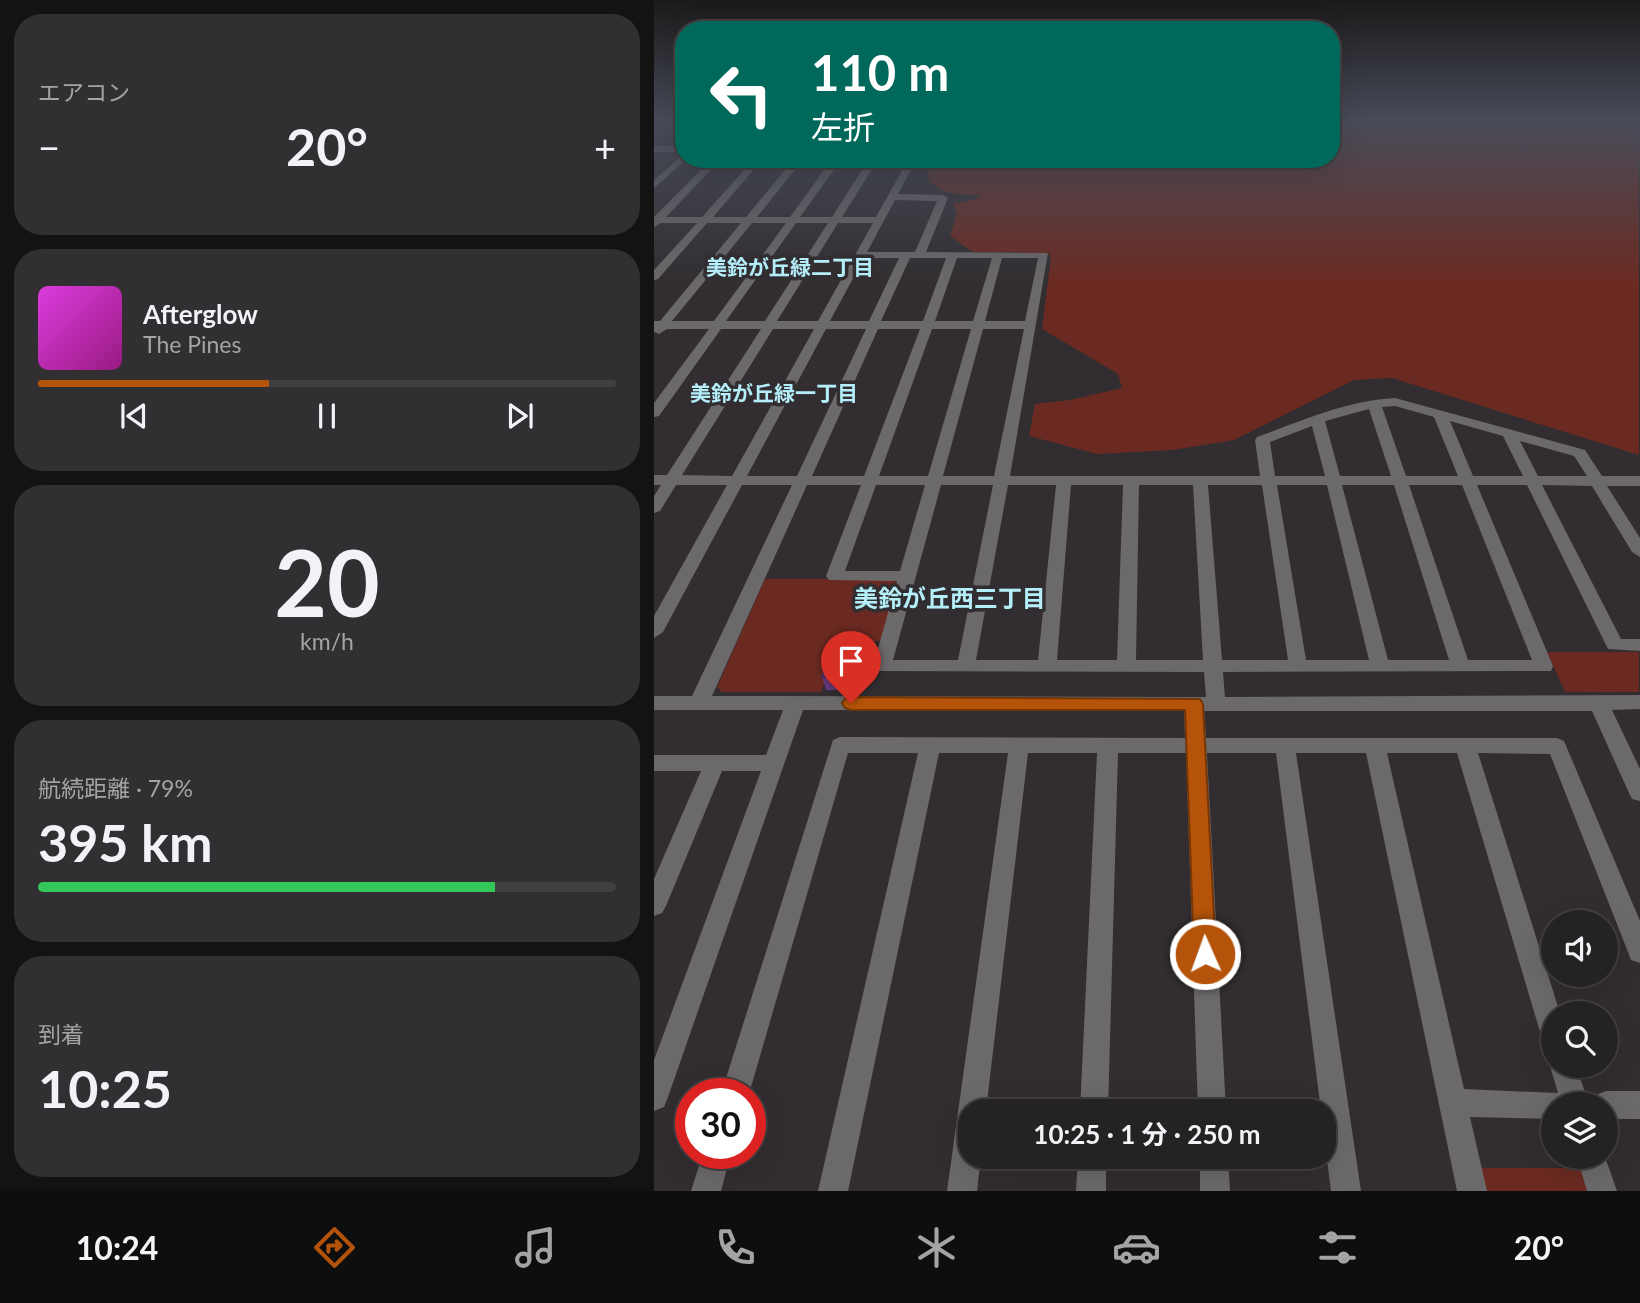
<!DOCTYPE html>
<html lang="ja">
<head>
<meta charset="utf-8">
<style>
  :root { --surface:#252224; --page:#312f31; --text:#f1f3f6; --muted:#a3a4a6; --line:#423f41; --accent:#b45309 }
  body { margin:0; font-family:Lato,"Noto Sans JP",sans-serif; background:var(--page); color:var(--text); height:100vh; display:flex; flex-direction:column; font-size:26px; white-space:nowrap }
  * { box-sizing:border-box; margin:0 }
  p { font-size:23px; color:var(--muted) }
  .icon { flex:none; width:38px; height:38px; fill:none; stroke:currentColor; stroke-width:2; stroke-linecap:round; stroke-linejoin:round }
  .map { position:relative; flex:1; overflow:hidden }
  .drawer { display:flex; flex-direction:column; gap:14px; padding:14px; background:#141314; width:654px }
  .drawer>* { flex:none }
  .hud { position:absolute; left:21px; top:21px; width:665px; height:147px; border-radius:28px; box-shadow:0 7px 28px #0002,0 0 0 2px var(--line); background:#00695c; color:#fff; overflow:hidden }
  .tools { position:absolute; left:887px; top:910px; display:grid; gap:14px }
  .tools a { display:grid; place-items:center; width:77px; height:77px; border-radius:50%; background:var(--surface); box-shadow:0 7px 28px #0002,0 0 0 2px var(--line); font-size:35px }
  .speed { position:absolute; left:21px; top:1078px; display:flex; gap:14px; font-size:35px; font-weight:700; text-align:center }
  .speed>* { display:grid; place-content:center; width:91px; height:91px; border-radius:50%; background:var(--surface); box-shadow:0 7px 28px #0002,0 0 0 2px var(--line); line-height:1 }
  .speed .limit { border:10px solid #d22; background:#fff; color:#111 }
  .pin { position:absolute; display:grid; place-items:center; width:60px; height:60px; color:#fff; margin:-72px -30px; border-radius:50% 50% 50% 0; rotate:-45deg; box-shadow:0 0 7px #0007 }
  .pin .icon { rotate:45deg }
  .me { position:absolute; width:77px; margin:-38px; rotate:358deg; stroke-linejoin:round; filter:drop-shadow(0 0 5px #0008) }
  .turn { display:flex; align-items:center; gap:24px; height:147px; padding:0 21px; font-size:32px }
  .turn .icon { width:91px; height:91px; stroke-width:2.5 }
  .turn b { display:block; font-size:49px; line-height:60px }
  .big { font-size:52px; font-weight:700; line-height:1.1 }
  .drawer .tile { flex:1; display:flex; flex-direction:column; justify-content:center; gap:10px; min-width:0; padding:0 24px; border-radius:28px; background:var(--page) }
  .drawer .dial { align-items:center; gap:0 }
  .dial b { font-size:91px; line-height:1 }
  .song { display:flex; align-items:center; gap:21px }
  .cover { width:84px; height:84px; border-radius:10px; background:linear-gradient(135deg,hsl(300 70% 55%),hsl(310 70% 35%)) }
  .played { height:7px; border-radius:4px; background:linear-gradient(90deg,var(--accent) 40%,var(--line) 40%) }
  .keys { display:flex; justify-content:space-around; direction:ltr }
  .heat { display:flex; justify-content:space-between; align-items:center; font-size:38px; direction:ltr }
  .charge { height:10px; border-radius:5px; background:linear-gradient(90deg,#34c759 79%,var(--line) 0) }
  .trip { position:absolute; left:304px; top:1099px; width:378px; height:70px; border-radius:28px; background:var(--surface); box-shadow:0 7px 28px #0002,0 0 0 2px var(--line); font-weight:700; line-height:70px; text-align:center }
  .tab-bar { display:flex; height:112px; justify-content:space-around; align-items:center; background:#0f0e0e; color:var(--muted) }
  .tab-bar .icon { width:49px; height:49px }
  .tab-bar .current { color:var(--accent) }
  .tab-bar b { font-size:32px; color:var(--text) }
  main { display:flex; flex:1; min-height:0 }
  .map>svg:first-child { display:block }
  .green { fill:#6b2a21 }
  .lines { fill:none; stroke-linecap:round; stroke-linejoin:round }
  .minor { fill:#6c696a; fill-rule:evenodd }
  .wall { fill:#673b7e }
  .shaded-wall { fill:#543067 }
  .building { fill:#784593; stroke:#543067; stroke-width:2 }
  .route { fill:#b45309; stroke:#753606; stroke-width:2 }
  .labels { text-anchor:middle; stroke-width:7; stroke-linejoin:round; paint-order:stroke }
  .far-neighbourhood-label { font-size:21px; font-weight:bold; fill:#b4eef8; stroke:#312d30 }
  .neighbourhood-label { font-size:24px; font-weight:bold; fill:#b4eef8; stroke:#312d30 }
</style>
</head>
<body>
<main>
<section class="drawer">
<div class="tile"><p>エアコン</p>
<div class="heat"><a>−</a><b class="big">20°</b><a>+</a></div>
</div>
<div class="tile">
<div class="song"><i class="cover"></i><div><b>Afterglow</b><p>The Pines</p></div></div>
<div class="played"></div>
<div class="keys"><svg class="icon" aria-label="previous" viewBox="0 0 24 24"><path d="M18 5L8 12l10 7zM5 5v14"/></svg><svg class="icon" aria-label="pause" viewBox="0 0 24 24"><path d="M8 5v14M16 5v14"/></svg><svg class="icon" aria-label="next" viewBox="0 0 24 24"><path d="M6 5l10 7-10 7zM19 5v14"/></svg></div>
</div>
<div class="tile dial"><b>20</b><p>km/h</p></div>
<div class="tile"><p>航続距離 · 79%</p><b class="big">395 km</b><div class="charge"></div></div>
<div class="tile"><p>到着</p><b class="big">10:25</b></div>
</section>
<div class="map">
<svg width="986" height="1191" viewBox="0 0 986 1191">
  <rect width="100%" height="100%" fill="#312d30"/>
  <path class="green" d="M677 120H985V455L738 378 700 380 580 440 519 450 443 454 375 436 381 404 416 400 468 388 464 374 388 329 397 257 394 253 319 252 296 236 303 213 299 204 322 199 326 195C305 195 289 194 274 180L276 166 256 159H677Z
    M111 579H238L245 585 228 641H185L167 692H68L63 687Z
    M893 652H985V692H911Z
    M827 1168H929L935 1191H832Z"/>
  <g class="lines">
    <path class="minor" d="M0 146H30V152H0Z
      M30 154V159H33L0 188V180Z
      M58 159H67L12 217H48L100 159H109L59 217H92L140 159 255 163 259 166 244 194 289 195 294 198 272 252 394 253 356 476H606L601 440 603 437C650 420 691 401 741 398L931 450 948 476H986V486H953L986 538V557L978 552 938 486 888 485 967 639H986V651L954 649 873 485H823L899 666 897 671 569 672 571 697 986 695V709L958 710 986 769V801L978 799 975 793 938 711H550L552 738H903L910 741 986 921V963L977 960 974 952 896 754 824 753 906 1013H900V1047L891 1044 887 1035 803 753H733L810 1089 904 1093 896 1066 900 1057V1066H922L935 1104H900V1119L816 1117 833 1191H803L712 753H642L707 1191H677L670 1136V1111H667L622 753H553L572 1111H544L532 753H464L454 1111H426L443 753H374L332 1111H317V1157H327L323 1191H293L354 753H285L194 1191H164L264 753H194L95 1094H67L179 740 186 737 531 738 530 711 149 710 14 1097 10 1107 0 1111V1060L107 771H68L12 906 8 913 0 916V879L47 771H0V755H112L129 710H0V696H38L138 485H88L9 632 0 638V616L73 485H22L6 511 0 513V496L7 485H0V475H13L107 329H67L5 416 0 417V403L55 329H13L5 334 0 332V321H6L87 223H53L4 279 0 280V270L43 223H7L0 227V217ZM144 166H173L136 217H103ZM182 167H210L178 217H146ZM219 168 249 169 222 217H188ZM241 200 283 201 261 252H213ZM98 223H132L60 321H18ZM142 223H174L111 321H72ZM184 223H219L164 321H123ZM210 258H245L215 321H176ZM256 258H292L269 321H227ZM303 258H338L319 321H281ZM348 258H384L371 321H331ZM119 329H160L78 476 28 475ZM172 329H212L143 476H93ZM224 329H266L210 476H158ZM278 329H317L274 476H225ZM329 329H370L340 476H289ZM741 406 780 417 804 476H752L728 407ZM715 409 737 476H686L671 421ZM796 421 849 436 869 476H819ZM658 426 671 476H621L616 442ZM866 441 920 456 933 476H884ZM153 485H207L172 576 175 580 243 581 219 666 221 671 550 672 552 697 58 696ZM222 485H271L246 571H191ZM287 485H339L304 660H239ZM354 485H402L384 660H322ZM417 485H469L463 660H403ZM485 485H539L549 660H482ZM554 485H608L634 660H568ZM623 485H673L715 660H652ZM688 485H740L795 660H734ZM755 485H808L878 660H814Z
      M952 1091H986V1119H952V1104H938L942 1095Z
      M49 1153H77L67 1191H37Z
      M424 1157H452V1191H422Z
      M546 1157H574L576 1191H546Z
      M923 1157H951L963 1191H933Z"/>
  </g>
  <path class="wall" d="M200 646 202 657H210L215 677 211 690H172L168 677Z"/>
  <path class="shaded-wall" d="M200 646 203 659 196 657Z
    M210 657 215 677 211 690 208 677V664Z"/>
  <path class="building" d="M179 646H200L196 657H210L208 664H212L208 677H168Z"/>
  <linearGradient id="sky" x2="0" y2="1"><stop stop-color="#1b191a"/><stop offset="0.42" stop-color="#484c59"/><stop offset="1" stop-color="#484c59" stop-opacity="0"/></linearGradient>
  <rect width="986" height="287" fill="url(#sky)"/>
  <path class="route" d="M197 697 546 699 549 704 562 954 559 962 551 964 543 962 540 954 531 710H197L191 708 188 703 191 699Z"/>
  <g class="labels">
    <g class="far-neighbourhood-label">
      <text x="136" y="275">美鈴が丘緑二丁目</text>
      <text x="120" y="401">美鈴が丘緑一丁目</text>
    </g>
    <g class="neighbourhood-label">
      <text x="296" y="607">美鈴が丘西三丁目</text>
    </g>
  </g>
</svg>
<div class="tools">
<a><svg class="icon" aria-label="sound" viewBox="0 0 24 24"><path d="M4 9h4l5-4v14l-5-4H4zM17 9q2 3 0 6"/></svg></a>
<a><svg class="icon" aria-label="search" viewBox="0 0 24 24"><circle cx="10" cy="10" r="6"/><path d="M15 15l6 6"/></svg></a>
<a><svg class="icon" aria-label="layers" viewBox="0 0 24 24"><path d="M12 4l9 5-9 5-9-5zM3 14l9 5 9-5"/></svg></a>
</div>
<div class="speed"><div class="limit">30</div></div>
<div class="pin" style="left:197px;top:703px;background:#d93025"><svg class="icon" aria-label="arrive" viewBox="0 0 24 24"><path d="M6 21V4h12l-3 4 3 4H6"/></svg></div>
<svg class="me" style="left:551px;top:954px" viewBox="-20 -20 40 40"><circle r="17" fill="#b45309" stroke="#fff" stroke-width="3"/><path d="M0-11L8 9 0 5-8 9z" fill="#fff"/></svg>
<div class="trip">10:25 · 1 分 · 250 m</div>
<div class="hud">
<div class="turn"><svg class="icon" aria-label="left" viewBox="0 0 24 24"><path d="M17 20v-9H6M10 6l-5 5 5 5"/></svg><div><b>110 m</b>左折</div></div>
</div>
</div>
</main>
<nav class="tab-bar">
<b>10:24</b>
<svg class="icon current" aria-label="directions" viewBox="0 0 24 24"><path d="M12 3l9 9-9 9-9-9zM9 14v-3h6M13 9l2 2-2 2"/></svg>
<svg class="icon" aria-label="music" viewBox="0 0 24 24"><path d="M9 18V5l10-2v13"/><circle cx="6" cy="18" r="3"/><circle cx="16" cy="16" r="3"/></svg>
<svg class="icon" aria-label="phone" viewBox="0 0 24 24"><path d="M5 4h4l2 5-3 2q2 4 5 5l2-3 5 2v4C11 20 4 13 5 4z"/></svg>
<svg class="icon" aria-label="climate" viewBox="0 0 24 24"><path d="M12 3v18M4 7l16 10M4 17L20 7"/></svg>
<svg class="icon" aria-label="car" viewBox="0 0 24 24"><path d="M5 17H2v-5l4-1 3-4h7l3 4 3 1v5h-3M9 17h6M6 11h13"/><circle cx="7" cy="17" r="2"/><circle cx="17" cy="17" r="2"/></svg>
<svg class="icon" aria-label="filters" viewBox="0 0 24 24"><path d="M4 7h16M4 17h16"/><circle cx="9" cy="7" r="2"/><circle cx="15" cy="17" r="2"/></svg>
<b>20°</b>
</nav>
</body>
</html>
